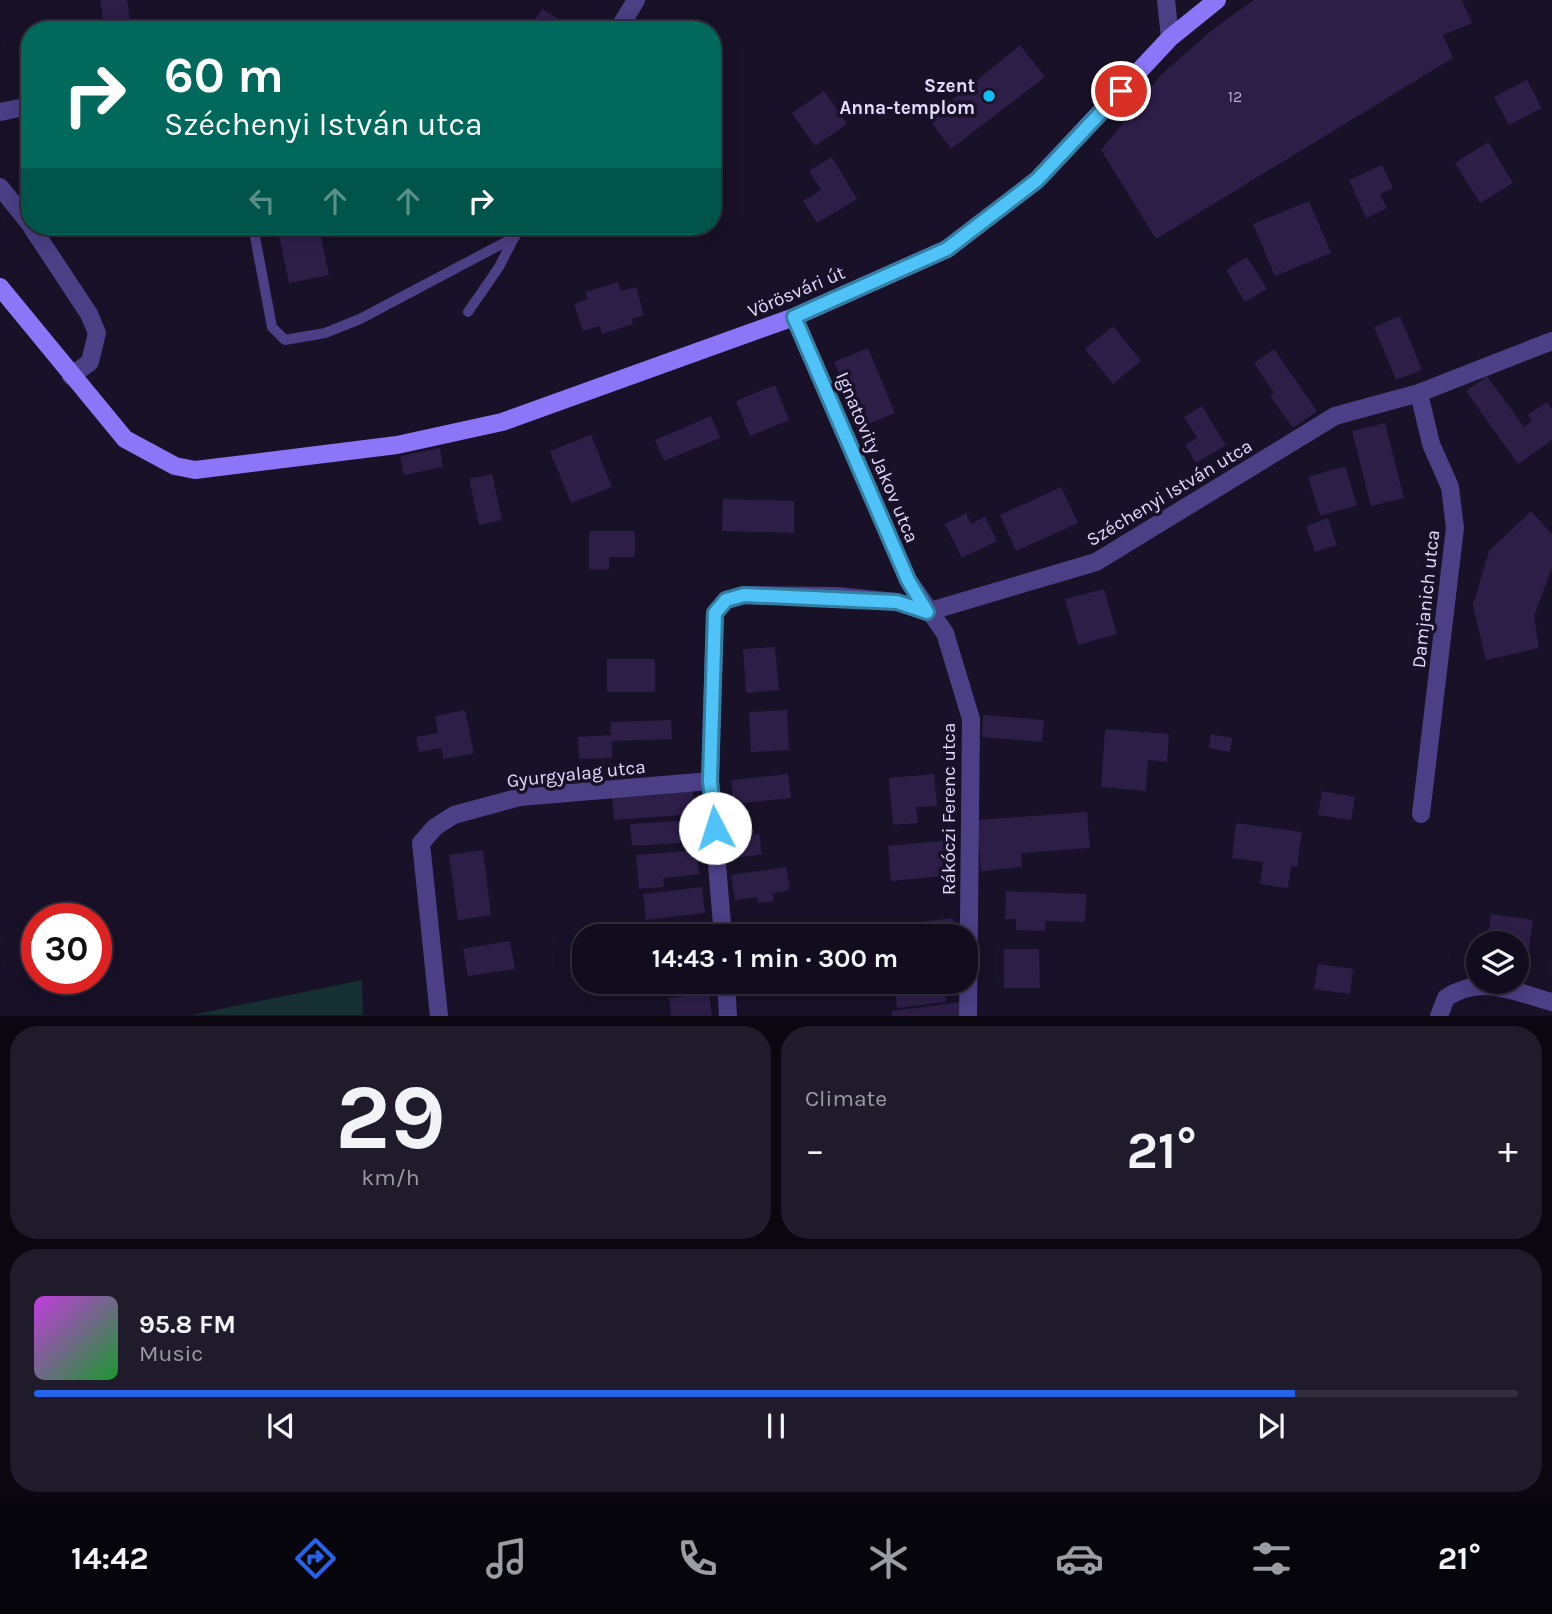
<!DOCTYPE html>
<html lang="en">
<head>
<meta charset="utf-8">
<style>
  :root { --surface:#120d1e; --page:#1f1b2b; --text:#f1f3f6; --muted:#9c9ca4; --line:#312d3c; --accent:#2563eb }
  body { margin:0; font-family:Karla,sans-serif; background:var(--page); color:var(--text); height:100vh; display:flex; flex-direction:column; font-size:26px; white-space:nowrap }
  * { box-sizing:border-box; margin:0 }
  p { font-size:23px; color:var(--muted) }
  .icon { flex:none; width:38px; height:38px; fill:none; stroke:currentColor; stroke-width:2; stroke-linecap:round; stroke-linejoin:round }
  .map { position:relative; height:1016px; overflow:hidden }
  .details { display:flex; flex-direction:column; gap:10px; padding:10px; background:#0a0710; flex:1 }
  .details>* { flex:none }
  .banner { position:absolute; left:21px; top:21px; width:700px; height:214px; border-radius:28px; box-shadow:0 4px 18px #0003,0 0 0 2px var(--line); background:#00695c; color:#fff; overflow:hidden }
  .fabs { position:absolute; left:1466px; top:931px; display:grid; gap:14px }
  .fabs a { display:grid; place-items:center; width:63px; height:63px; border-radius:50%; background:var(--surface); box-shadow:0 4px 18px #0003,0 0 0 2px var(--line); font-size:35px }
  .speed { position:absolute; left:21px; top:903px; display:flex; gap:14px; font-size:35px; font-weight:700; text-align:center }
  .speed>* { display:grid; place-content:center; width:91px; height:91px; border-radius:50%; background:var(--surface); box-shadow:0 4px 18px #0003,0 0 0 2px var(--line); line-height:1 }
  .speed .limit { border:10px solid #d22; background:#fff; color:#111 }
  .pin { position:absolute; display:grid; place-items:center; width:60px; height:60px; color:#fff; margin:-30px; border:4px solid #fff; border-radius:50%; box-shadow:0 2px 7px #0007 }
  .me { position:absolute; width:77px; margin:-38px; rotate:355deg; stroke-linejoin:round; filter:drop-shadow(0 0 5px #0008) }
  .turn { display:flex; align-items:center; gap:24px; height:147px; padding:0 28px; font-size:32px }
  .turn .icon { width:91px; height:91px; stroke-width:2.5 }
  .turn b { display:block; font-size:49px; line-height:60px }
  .lanes { display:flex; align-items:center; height:66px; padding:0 28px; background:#0003; justify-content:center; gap:35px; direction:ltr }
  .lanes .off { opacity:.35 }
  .big { font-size:52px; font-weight:700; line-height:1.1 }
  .details .widget { flex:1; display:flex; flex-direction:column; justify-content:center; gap:10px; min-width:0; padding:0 24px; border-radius:28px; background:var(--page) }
  .details .dial { align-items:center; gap:0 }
  .dial b { font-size:91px; line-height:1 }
  .song { display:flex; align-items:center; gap:21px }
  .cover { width:84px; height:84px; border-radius:10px; background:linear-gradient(135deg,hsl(290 70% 55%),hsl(130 70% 35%)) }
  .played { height:7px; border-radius:4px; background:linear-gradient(90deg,var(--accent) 85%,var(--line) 85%) }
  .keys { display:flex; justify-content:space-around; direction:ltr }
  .heat { display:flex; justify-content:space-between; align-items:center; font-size:38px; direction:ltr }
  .details .tiles { flex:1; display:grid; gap:10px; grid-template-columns:1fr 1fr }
  .widget:last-child { grid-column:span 2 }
  .trip { position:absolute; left:572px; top:924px; width:406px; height:70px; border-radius:28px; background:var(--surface); box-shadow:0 4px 18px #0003,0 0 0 2px var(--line); font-weight:700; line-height:70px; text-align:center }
  .tabs { display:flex; height:112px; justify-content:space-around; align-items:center; background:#07050c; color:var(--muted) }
  .tabs .icon { width:49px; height:49px }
  .tabs .on { color:var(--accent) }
  .tabs b { font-size:32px; color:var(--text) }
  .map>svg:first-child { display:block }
  .green { fill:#152f32 }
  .building { fill:#2d1e48 }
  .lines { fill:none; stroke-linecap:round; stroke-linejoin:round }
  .service { stroke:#4b3f85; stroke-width:10 }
  .minor { stroke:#4b3f85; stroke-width:18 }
  .secondary { stroke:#8b76f8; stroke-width:18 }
  .route-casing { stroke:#337fa1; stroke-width:18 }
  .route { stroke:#4fc3f7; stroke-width:12 }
  .poi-dot { fill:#10bef3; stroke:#181128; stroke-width:2.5 }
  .labels { text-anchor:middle; stroke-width:7; stroke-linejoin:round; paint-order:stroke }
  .number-label { font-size:16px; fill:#b6abd0 }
  .poi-label { font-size:19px; font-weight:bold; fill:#e3dafd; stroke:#181128; text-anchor:end }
  .street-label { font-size:19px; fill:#e3dafd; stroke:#181128 }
</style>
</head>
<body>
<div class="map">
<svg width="1552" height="1016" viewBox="0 0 1552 1016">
  <rect width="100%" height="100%" fill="#181128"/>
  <path class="green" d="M362 980 363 1015H192Z"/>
  <path class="building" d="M100 0H127L131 30H105Z
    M1254 0H1462L1472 23 1443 35 1453 58 1156 239 1101 150 1161 75 1212 30Z
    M542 9 576 30H529Z
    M71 23 73 30H44V28Z
    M1020 45 1045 77 951 149 929 119Z
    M1527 80 1542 108 1509 125 1494 97Z
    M824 91 847 124 815 146 792 113Z
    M1488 142 1513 183 1480 203 1455 163Z
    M832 157 857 199 817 223 803 201 821 190 809 171Z
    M1382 165 1393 188 1380 194 1387 208 1366 218 1349 180Z
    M1309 201 1331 253 1275 276 1253 224Z
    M304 226H319L329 275 289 283 278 231Z
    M1247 257 1267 289 1245 302 1226 270Z
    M618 282 621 291 636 287 644 315 632 319 633 324 602 334 600 326 583 331 574 304 588 299 585 292Z
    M1400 316 1422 370 1396 380 1374 327Z
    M1113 326 1141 361 1113 384 1085 349Z
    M868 348 895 413 861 427 834 362Z
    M1274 349 1317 411 1293 428 1270 396 1274 393 1254 363Z
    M1487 376 1524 427 1532 421 1528 415 1547 402 1552 409V440L1518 464 1466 391Z
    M775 385 789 420 750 436 736 401Z
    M1202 406 1226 445 1196 463 1185 445 1197 438 1184 417Z
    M711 416 720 438 664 461 655 440Z
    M1385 423 1404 498 1371 506 1352 431Z
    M591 435 612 487 571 503 550 451Z
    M440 448 443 467 404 475 400 456Z
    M1345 466 1357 505 1320 516 1308 477Z
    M492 474 502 520 479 525 469 479Z
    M1061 487 1078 523 1016 551 1000 515Z
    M723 499 794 501V533L722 531Z
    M1531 511 1552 534V568L1534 616 1539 648 1486 660 1473 605 1489 551Z
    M966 513 971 524 985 517 997 541 962 558 945 524Z
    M1328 518 1337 545 1315 552 1306 526Z
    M589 531H635V557H609V570L589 569Z
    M1104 589 1117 634 1078 645 1065 599Z
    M775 647 779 690 746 693 743 649Z
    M607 659H655V692H607Z
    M465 710 474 753 444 759 441 748 419 752 416 737 438 733 435 716Z
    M787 710 789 750 751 752 749 712Z
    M983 715 1044 720 1042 742 982 737Z
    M671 720 672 739 612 741V758L579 759 578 737 611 735V722Z
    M1105 729 1169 734 1167 762 1148 760 1146 791 1101 787Z
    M1211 734 1232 738 1230 752 1209 748Z
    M788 774 791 798 734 804 731 780Z
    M934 774 937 806 916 807 918 823 893 825 889 778Z
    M693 789 695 814 614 820 612 795Z
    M1322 791 1355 797 1351 820 1318 815Z
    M1087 812 1090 848 1021 853 1022 867 981 871 977 820Z
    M694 820 696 842 632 846 630 824Z
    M1236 823 1302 832 1297 867 1291 866 1288 888 1260 884 1263 862 1232 858Z
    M759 833 762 854 727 860 724 839Z
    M952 840 955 875 891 881 888 846Z
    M483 850 491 915 458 920 449 855Z
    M697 850 699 874 663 878 664 887 639 889 636 855Z
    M786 867 790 890 772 893 774 901 758 903 757 897 735 900 731 875Z
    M702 887 705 913 646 920 643 894Z
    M1006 891 1086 894 1085 922 1045 921V931L1016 930V919H1005Z
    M1491 914 1533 920 1527 963 1517 962V943H1487Z
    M953 918 955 936H888L886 926Z
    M704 922 707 936H650L649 931Z
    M510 941 515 969 468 976 463 949Z
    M1004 949H1039L1040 988H1004Z
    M1318 964 1353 969 1350 994 1314 989Z
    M894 982H943L946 1002 897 1008Z
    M709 993 712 1016H671L669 998Z
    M960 1002 962 1016H892V1011Z"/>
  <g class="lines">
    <path class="service" d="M253 226 272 327 285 340 325 333 360 319 515 237
      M468 312 499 267 520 226"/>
    <path class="minor" d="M1166 0 1170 38
      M618 30 636 0
      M0 112 30 106
      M0 187 30 224
      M31 226 89 314 97 333 90 362 71 376
      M794 317 908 580 945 633 971 719 968 1016
      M1419 393 1431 444 1450 487 1455 528 1421 814
      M723 936 710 781 715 613 726 600 744 595 836 596 897 602 927 612 1096 562 1335 416 1419 393 1552 341
      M726 982 728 1016
      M439 1016 421 843 435 827 454 815 520 797 710 781
      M1439 1016 1446 998C1481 974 1514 992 1552 1002"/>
    <path class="secondary" d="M0 287 125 439 175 466 195 470 397 445 502 422 794 317 947 249 1037 180 1170 38 1217 0"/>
  </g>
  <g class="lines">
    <defs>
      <path id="route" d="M715 828 710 781 715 613 726 600 744 595 897 602 927 612 908 580 794 317 947 249 1037 180 1121 91"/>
    </defs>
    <use href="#route" class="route-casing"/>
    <use href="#route" class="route"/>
  </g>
  <circle class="poi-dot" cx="989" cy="96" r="7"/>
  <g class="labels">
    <g class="number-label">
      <text x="1235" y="102">12</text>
    </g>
    <g class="poi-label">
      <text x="975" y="92">Szent<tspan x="975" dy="22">Anna-templom</tspan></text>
    </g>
    <g class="street-label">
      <text transform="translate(796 291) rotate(-23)" y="7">Vörösvári út</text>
      <text transform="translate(878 457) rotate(67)" y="7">Ignatovity Jakov utca</text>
      <text transform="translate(1169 492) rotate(-31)" y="7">Széchenyi István utca</text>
      <text transform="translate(1425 599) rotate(-84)" y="7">Damjanich utca</text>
      <text transform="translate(576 773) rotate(-6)" y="7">Gyurgyalag utca</text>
      <text transform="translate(948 809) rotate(-90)" y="7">Rákóczi Ferenc utca</text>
    </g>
  </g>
</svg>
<div class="fabs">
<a><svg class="icon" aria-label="layers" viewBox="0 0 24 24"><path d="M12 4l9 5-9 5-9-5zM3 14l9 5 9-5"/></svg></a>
</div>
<div class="speed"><div class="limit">30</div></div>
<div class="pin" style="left:1121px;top:91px;background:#d93025"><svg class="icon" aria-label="arrive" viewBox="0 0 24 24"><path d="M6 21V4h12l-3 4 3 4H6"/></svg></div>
<svg class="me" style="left:715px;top:828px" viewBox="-20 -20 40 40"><circle r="19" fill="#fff"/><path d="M0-13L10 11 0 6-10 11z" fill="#4fc3f7"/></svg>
<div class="trip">14:43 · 1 min · 300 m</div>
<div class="banner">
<div class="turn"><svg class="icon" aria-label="right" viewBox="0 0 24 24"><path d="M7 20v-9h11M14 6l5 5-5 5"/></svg><div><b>60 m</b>Széchenyi István utca</div></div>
<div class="lanes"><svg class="icon off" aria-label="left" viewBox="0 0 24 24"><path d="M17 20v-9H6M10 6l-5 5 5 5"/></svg><svg class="icon off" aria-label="ahead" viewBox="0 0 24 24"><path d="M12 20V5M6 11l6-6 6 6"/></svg><svg class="icon off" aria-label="ahead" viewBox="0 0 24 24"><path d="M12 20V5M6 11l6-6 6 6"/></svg><svg class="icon" aria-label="right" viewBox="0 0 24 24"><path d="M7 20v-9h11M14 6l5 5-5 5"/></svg></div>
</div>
</div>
<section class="details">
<div class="tiles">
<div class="widget dial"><b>29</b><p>km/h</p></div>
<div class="widget"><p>Climate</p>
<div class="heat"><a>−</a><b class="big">21°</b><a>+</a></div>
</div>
<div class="widget">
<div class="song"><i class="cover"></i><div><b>95.8 FM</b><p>Music</p></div></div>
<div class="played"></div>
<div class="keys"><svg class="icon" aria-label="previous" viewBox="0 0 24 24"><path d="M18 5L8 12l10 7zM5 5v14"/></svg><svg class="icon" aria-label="pause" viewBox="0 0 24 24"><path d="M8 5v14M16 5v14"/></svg><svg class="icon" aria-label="next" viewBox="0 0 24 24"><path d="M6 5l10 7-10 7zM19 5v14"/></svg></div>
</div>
</div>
</section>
<nav class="tabs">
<b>14:42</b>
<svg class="icon on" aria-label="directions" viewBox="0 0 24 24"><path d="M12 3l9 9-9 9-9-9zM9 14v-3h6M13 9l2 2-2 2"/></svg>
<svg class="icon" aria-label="music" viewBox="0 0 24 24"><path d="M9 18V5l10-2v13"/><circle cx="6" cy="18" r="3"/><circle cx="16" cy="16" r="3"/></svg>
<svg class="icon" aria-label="phone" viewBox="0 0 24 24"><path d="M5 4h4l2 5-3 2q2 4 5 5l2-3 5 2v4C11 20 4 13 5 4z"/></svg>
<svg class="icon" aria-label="climate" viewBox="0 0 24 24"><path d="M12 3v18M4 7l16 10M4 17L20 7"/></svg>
<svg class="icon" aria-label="car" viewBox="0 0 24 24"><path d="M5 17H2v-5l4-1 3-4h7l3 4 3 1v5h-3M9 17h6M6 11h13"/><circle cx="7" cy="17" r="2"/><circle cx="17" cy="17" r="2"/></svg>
<svg class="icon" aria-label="filters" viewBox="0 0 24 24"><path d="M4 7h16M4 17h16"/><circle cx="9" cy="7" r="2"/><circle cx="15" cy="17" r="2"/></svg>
<b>21°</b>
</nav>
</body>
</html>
